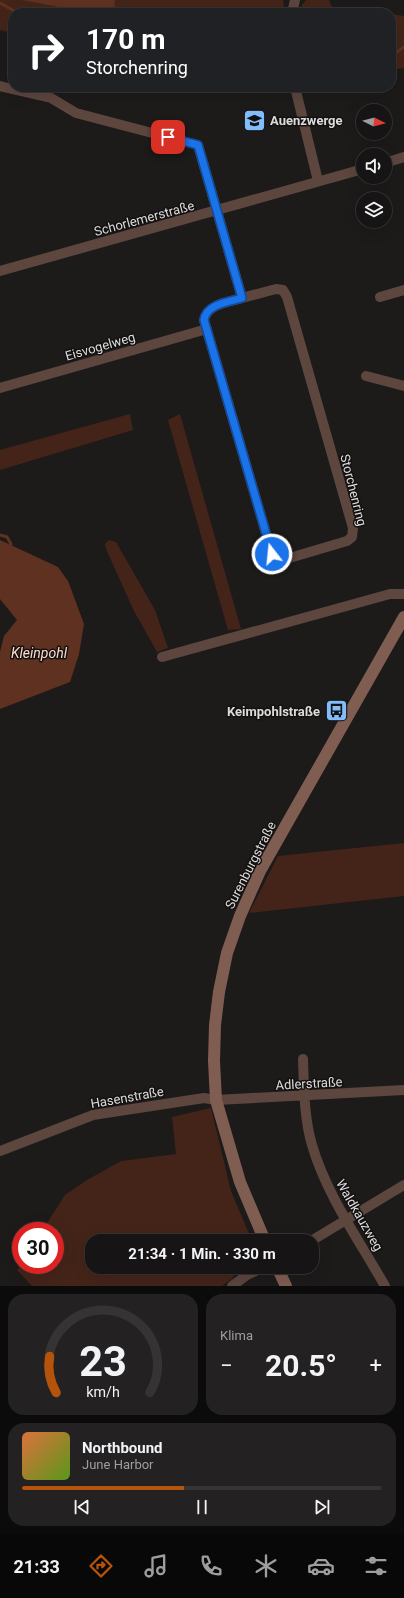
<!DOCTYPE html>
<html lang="de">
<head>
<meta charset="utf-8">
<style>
  :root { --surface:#161414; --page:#232122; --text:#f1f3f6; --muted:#9e9ea0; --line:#353334; --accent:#b45309 }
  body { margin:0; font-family:Roboto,sans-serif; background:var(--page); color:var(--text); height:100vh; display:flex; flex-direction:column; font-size:15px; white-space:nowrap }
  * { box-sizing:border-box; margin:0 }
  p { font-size:13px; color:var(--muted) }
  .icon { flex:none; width:22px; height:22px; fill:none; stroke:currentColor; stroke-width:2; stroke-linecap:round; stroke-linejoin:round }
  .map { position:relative; height:1286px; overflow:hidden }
  .panel { display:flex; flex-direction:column; gap:8px; padding:8px; background:#0c0b0b; flex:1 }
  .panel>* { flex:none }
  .banner { position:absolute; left:8px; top:8px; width:388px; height:84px; border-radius:16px; box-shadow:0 4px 16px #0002,0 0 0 1px var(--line); background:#202124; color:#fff; overflow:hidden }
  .needle { width:26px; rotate:96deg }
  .fabs { position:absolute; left:356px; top:104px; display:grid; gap:8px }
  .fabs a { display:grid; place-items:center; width:36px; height:36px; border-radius:50%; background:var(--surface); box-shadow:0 4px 16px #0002,0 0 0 1px var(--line); font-size:20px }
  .speed { position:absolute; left:12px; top:1222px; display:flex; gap:8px; font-size:20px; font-weight:700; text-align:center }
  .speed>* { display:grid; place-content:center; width:52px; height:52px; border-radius:50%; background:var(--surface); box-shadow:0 4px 16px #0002,0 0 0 1px var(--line); line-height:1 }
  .speed .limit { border:6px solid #d22; background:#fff; color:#111 }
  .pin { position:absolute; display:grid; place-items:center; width:34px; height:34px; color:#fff; margin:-17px; border-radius:8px; box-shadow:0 2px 6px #0006 }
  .me { position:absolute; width:44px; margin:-22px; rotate:344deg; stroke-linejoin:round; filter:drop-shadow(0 0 3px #0008) }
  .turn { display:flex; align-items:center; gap:14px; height:84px; padding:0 12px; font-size:18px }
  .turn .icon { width:52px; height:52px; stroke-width:2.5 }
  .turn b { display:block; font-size:28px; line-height:34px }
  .big { font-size:30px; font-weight:700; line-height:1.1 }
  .panel .card { flex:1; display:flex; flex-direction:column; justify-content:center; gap:6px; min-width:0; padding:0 14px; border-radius:16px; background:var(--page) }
  .panel .dial { align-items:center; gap:0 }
  .dial svg { height:104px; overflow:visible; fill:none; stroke:var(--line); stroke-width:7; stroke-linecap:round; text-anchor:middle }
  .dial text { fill:var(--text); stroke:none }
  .song { display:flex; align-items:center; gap:12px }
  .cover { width:48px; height:48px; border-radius:6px; background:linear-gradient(135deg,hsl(20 70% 55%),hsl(90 70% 35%)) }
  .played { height:4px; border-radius:2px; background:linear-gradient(90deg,var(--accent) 45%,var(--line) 45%) }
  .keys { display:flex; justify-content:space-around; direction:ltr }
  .heat { display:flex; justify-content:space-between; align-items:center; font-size:22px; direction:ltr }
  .panel .tiles { flex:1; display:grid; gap:8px; grid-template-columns:1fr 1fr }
  .card:last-child { grid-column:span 2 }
  .trip { position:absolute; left:85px; top:1234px; width:234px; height:40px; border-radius:16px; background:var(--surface); box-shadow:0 4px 16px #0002,0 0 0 1px var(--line); font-weight:700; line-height:40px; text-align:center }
  .dock { display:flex; height:64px; justify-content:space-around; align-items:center; background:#090808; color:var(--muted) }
  .dock .icon { width:28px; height:28px }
  .dock .on { color:var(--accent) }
  .dock b { font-size:18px; color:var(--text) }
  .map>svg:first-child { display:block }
  .green { fill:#442419 }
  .water { fill:#5f3120 }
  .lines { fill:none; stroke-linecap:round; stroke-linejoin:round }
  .stream { stroke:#5f3120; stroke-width:3 }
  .street { stroke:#5c463e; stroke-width:10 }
  .secondary { stroke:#805d51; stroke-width:12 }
  .route-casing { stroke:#114b97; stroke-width:10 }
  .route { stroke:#1a73e8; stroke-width:7 }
  .labels { text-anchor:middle; stroke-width:3; stroke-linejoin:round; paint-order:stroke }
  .poi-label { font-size:13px; font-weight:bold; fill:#dddbdb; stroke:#141111; text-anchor:start }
  .street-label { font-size:13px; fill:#dddbdb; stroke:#141111 }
  .water-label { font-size:14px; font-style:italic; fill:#fcdace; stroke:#141111 }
</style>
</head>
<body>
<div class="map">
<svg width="404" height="1286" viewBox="0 0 404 1286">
  <rect width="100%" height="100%" fill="#1d1a1a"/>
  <path class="green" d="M0 0H283L285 13H13V33L0 30Z
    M306 0H329L335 13H299L302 5Z
    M391 14 404 16V68L391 70Z
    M215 87H266L267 90 218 92 214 91Z
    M130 414 133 430 0 470V450Z
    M180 414 241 629 228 630 168 420Z
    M109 540 116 542 155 610 168 648 157 652 134 611 106 549 105 544Z
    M404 843V896L249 913 278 856Z
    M211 1108 231 1191 252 1241H92V1267H238L232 1279 222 1286H32L17 1270 21 1265H55V1231H42L65 1195 87 1180 121 1161 176 1154 172 1117Z"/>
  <path class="water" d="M22 0H115L114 13H90Z
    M0 540 58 567 68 581 84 624 79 654 70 682 0 709V652L4 636 17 620 0 599Z"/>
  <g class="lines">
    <path class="stream" d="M0 3 18 13
      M391 56 404 47
      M0 535 7 537 11 544"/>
    <path class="street" d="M292 13 295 0
      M0 86 51 98 76 113 198 145 242 298 276 289 283 290 287 297 353 528 352 537 347 541 286 559 278 558 272 554 204 320C207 304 229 302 242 298
      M295 87 318 181
      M385 163 404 157
      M0 271 363 169
      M380 297 404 290
      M366 376 404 386
      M0 388 207 329
      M162 657 390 594H404
      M303 1059C304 1087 304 1118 312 1145 327 1196 359 1240 385 1286
      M0 1151 93 1115 204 1098 216 1100 404 1090
      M311 1241 404 1185
      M232 1286 247 1275 264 1267"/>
    <path class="secondary" d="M265 1241 240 1182 216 1100 214 1061 215 1025 219 992 227 953 240 916 260 871 404 617
      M277 1267 286 1286"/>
  </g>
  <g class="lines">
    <defs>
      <path id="route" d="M168 137 198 145 242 298C229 302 206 304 204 320L272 554"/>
    </defs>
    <use href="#route" class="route-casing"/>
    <use href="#route" class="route"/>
  </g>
  <defs>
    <symbol id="school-square" viewBox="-11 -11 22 22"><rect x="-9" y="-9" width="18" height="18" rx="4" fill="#80bdfa" stroke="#141111"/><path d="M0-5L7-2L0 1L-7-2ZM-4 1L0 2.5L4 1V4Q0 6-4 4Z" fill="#111"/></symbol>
    <symbol id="bus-square" viewBox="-11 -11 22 22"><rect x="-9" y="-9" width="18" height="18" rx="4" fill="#80bdfa" stroke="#141111"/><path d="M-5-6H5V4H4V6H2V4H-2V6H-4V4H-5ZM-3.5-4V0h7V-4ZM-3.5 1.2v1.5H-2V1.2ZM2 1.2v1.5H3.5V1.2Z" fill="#111"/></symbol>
  </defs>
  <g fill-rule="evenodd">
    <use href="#school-square" x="242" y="108" width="25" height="25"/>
    <use href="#bus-square" x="324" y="698" width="25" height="25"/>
  </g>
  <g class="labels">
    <g class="poi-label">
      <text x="270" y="125">Auenzwerge</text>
      <text x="320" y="716" text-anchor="end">Keimpohlstraße</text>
    </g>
    <g class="street-label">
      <text transform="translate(144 218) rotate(-15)" y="5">Schorlemerstraße</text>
      <text transform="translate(100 346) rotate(-16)" y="5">Eisvogelweg</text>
      <text transform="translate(354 490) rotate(76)" y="5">Storchenring</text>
      <text transform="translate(250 865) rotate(-63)" y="5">Surenburgstraße</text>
      <text transform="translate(309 1083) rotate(-3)" y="5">Adlerstraße</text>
      <text transform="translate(127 1097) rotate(-10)" y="5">Hasenstraße</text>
      <text transform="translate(360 1215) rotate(60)" y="5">Waldkauzweg</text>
    </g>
    <g class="water-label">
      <text x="39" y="658">Kleinpohl</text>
    </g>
  </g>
</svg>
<div class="fabs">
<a><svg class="needle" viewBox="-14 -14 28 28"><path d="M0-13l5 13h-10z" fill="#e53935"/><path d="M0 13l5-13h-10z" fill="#9e9ea0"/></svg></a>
<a><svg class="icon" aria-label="sound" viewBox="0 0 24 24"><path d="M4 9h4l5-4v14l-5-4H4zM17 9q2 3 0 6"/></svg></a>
<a><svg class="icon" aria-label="layers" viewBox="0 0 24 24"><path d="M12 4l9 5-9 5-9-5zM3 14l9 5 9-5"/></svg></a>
</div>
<div class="speed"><div class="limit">30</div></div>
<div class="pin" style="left:168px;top:137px;background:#d93025"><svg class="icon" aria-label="arrive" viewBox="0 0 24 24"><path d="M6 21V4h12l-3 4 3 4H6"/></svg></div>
<svg class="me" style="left:272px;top:554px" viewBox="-20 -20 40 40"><circle r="17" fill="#1a73e8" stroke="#fff" stroke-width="3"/><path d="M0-11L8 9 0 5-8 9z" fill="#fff"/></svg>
<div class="trip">21:34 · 1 Min. · 330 m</div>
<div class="banner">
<div class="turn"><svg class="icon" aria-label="right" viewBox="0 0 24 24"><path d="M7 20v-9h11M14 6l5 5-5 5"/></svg><div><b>170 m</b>Storchenring</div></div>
</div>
</div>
<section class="panel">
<div class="tiles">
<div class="card dial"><svg viewBox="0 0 100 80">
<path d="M14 69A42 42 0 1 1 86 69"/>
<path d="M14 69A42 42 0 0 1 9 41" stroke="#b45309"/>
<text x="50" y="56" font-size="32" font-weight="700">23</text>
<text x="50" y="72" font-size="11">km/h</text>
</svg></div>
<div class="card"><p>Klima</p>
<div class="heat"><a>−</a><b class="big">20.5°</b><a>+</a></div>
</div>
<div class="card">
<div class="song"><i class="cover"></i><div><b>Northbound</b><p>June Harbor</p></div></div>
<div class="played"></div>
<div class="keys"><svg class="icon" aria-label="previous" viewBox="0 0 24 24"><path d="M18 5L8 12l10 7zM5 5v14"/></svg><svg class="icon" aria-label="pause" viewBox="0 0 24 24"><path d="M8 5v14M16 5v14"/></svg><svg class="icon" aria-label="next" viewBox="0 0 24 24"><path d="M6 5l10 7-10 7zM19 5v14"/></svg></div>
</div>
</div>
</section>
<nav class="dock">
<b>21:33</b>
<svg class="icon on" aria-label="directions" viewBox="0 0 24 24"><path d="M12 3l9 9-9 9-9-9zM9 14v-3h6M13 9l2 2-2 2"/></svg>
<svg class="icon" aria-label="music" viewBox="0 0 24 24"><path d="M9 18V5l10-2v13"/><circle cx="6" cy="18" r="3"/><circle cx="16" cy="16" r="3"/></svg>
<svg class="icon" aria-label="phone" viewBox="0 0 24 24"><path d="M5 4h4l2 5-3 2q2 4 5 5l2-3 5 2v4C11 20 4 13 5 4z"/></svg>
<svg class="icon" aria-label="climate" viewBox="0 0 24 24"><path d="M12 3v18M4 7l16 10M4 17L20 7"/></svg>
<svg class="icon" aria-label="car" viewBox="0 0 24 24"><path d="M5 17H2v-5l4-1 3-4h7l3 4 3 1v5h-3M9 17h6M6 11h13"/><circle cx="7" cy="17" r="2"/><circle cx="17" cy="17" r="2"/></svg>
<svg class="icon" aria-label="filters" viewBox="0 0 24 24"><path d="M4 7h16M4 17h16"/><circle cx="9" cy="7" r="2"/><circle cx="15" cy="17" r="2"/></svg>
</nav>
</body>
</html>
